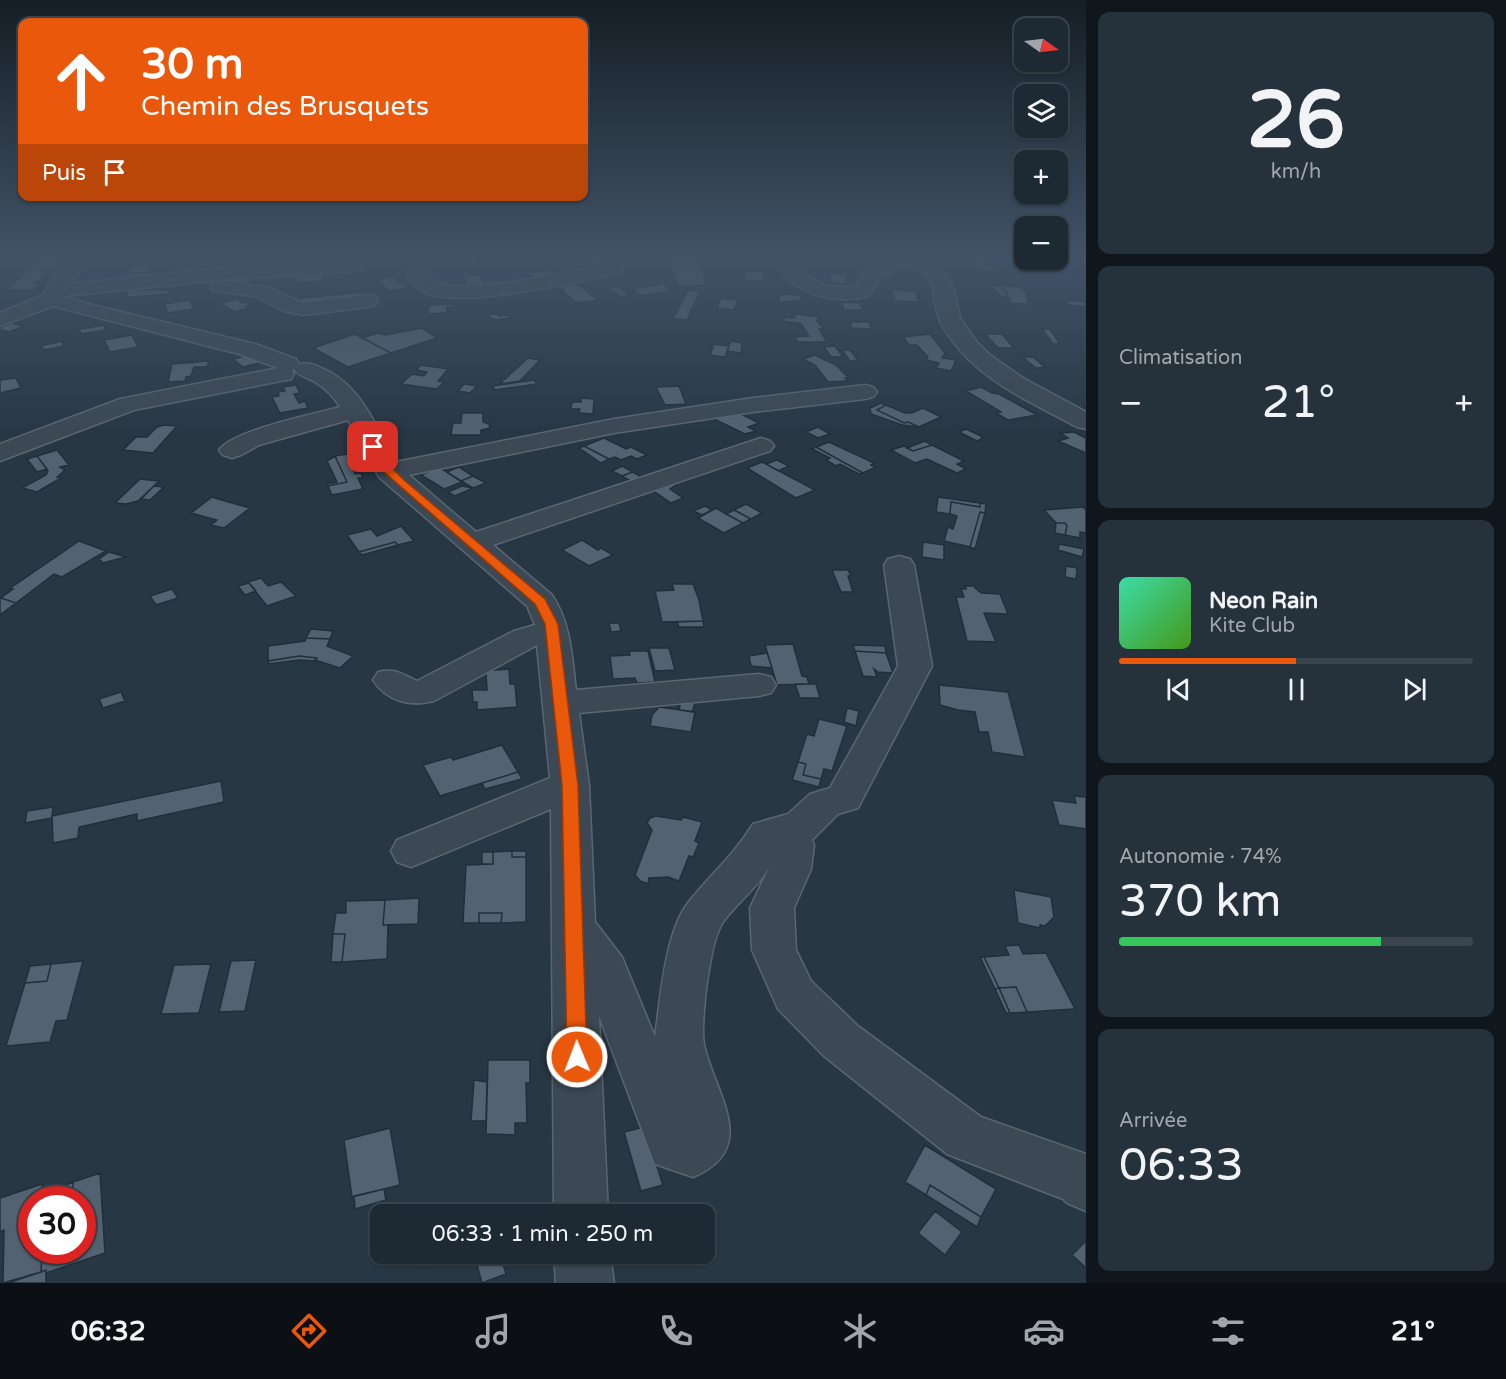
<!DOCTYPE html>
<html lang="fr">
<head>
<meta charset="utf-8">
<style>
  :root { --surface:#1d2933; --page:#25313b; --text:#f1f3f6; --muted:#a0a6ac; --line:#3b454e; --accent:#ea580c }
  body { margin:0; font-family:"Varela Round",sans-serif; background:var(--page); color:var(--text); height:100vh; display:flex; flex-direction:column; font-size:22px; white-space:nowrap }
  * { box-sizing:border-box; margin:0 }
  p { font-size:20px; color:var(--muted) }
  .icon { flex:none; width:33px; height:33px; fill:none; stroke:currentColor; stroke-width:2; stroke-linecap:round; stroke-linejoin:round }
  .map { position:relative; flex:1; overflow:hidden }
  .panel { display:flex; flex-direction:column; gap:12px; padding:12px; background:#10171c; width:420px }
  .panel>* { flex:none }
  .hud { position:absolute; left:18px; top:18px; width:570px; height:183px; border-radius:12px; box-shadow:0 2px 4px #0004,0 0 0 2px var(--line); background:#ea580c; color:#fff; overflow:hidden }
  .needle { width:39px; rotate:104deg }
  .fabs { position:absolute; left:1014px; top:18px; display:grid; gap:12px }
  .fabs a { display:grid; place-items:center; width:54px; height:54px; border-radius:12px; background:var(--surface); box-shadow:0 2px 4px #0004,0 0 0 2px var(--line); font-size:30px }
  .speed { position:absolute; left:18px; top:1186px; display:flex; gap:12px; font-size:30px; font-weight:700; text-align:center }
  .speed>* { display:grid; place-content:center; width:78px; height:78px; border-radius:50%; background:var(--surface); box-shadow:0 2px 4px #0004,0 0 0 2px var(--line); line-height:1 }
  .speed .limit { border:9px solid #d22; background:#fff; color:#111 }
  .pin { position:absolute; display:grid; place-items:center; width:51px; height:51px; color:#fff; margin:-26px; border-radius:12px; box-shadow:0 3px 9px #0006 }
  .me { position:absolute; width:66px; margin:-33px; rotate:359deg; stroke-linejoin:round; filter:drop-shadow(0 0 4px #0008) }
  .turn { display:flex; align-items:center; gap:21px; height:126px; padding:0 24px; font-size:27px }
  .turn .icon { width:78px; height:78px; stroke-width:2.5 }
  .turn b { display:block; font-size:42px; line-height:51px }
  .then { display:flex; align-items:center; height:57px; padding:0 24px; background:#0003; gap:12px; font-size:22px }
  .big { font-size:45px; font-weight:600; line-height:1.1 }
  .panel .widget { flex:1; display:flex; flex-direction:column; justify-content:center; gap:9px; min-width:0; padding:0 21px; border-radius:12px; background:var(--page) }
  .panel .dial { align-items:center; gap:0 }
  .dial b { font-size:78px; line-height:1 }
  .song { display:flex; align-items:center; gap:18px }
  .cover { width:72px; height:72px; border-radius:9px; background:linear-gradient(135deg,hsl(160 70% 55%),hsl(100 70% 35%)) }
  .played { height:6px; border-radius:3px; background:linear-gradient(90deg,var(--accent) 50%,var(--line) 50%) }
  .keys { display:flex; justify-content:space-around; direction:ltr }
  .heat { display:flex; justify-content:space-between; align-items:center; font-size:33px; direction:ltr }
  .charge { height:9px; border-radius:4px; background:linear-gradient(90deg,#34c759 74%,var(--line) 0) }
  .trip { position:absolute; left:370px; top:1204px; width:345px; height:60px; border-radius:12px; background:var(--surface); box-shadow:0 2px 4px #0004,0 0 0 2px var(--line); font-weight:600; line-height:60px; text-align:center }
  .dock { display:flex; height:96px; justify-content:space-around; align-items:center; background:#0c1014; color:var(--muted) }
  .dock .icon { width:42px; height:42px }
  .dock .current { color:var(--accent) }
  .dock b { font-size:27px; color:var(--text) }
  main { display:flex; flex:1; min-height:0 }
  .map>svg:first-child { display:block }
  .building { fill:#526271; stroke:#222f3b; stroke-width:1.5 }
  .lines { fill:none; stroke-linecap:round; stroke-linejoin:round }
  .minor-casing { stroke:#5a6671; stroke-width:3 }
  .minor { fill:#3c4854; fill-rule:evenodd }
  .route { fill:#ea580c; stroke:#983908; stroke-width:1.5 }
</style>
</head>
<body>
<main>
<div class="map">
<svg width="1086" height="1283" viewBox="0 0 1086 1283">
  <rect width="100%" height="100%" fill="#273744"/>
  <path class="building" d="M45 254H70L67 257H58L56 259H61L56 263H61L53 270H45L42 272H47L38 281 31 283H40L33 290H7Z
    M511 254H538V257L518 259 512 258Z
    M699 254 706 285 678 287 669 259Z
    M461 255H479L480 259H477L478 264H459Z
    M599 256 608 263 590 266 581 258Z
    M963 256H982L996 271H981Z
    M303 258 298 260 297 264H278L280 259Z
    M137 260H155L147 266H136L138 264H134Z
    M132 266H147L146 268 148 269 145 273H127Z
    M190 266H208L205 271 185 272Z
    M548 270 554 274 534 278 526 273Z
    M743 271H762L766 281H746Z
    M130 273H150L146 277H126Z
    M830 273 846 274V284L830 283Z
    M322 274 323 281 297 283 296 276Z
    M255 275 258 278 250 280 252 282 231 286 223 278Z
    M480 275 484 284 467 286 464 276Z
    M394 276 399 284 403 283 408 288 389 291 377 280Z
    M573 283 581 287 598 300 577 303 561 291H564L558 286Z
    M664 283 670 291 641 296 633 289Z
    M999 285 1006 292 1007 297 1001 296 991 286Z
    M999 285 1019 287 1026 292 1028 304 1011 303 1006 292Z
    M139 287 138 290H170V294L121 298V296L127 295V288Z
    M619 287 629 296 621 297 607 288Z
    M892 289 916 292 919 302 895 301Z
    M688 290 700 291 687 320 673 319Z
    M363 292 365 298 345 300 342 294Z
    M342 294 345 300 324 303 322 296Z
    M786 294 801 295 800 301 778 302 780 295Z
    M322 296 324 303 303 305 301 298Z
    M721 298 738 300 734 310 717 308Z
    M237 299 242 303 246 302 250 305 246 306 249 308 234 312 220 303Z
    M189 300 194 309 168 313 164 304Z
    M1067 300 1086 302V307L1068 305Z
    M841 302 859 303 863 310H844Z
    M453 304V307H447V313L428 314 429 305Z
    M497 314 499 316 507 315 511 318 494 320 486 315Z
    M796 314 819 317 817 321 824 329H819L827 342H798L794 337 809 336 801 324 783 321 785 317 794 318Z
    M850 322H869L872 329 852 328Z
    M11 323 24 326 9 332 0 330V328Z
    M104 325 106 330 81 334 79 329Z
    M422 328 437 338 391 353 362 338 378 333 385 335Z
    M1042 329H1050L1060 344H1053Z
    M355 334 391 353 348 367 313 348Z
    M930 334 945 353 942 358 956 360 951 371 936 368 939 363 926 360 928 357 917 345H909L903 337Z
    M985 334H1002L1014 348H998Z
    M132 335 138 347 110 352 104 340Z
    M62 341 64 346 44 350 41 346Z
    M731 341 742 343 741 353 727 351Z
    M714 344 729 346 725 357 710 355Z
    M835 346 843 357H831L824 347Z
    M842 350H850L858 360 850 361Z
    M249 355 267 361 243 367 233 359Z
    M815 355 836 365 849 378H845L847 381 828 382 815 365 803 359Z
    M1022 357H1033L1045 367 1036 368Z
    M528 358 540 360 520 381 500 384 503 381 496 379H505Z
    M209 361 207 367H194L191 376 186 377 185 381 168 382 172 364Z
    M421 365 448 369 438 381 444 382 437 389 401 384 412 374 424 376 427 372 416 370Z
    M16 378 21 388 0 393V380Z
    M534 380 537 384 495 390 492 386Z
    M464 384 477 386 470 393 458 391Z
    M296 385 300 393 294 394 299 403 305 401 308 408 280 413 272 397 279 396 278 392 285 391 283 387Z
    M679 386 686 404 665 405 656 387Z
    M981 387 992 393 999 394 1037 415 1008 420 996 413 1001 412 966 391Z
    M581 398 594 399 593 414 579 413 580 409H571L572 402H581Z
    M881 403 886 405 877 410 904 423 908 422 919 427 902 425 871 414 870 408Z
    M886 405 905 413H912L923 408 941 417 919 427 908 422 904 423 877 410Z
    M737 412 759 423 748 427 756 431 745 434 714 419Z
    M462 413H483V422L489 424 490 428 481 430V435H451L453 423H461Z
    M164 425 177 426 153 453 123 450 136 437H147L157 427Z
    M818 427 830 434 818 438 806 432Z
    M966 429 979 435 983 438 977 441 959 432Z
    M1074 432 1086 438V453L1058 441 1068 438 1060 433Z
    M604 438 626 449 631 447 647 455 637 459 631 456 621 460 615 457 609 459 584 446Z
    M925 441 932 445 913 451 907 448Z
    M829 442 874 463 871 465 876 467 863 473 816 447Z
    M932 445 964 461 957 464 966 469 957 473 927 459 915 463 891 450 904 446 913 451Z
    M584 446 609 459 601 463 579 448Z
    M816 447 863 473 859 474 840 464 836 466 826 460 830 458 812 449Z
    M57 450 69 465 60 467 65 470 57 477 61 478 37 492 22 488 46 475 48 471 37 456Z
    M347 454 352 464 358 466 353 469 355 474 361 473 363 478H358L363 489 332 495 328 486 347 482 335 456Z
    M37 456 47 469 37 472 27 459Z
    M335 456 347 482 328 486 327 484 337 482 327 461Z
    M777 460 789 466 778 471 766 464Z
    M762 462 766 464 815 490 796 498 747 468Z
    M622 466 633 472 622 476 612 471Z
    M439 467 462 482 444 489 421 475Z
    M459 467 473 476 461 481 447 472Z
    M633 472 643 478 632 482 622 476Z
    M473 476 486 483 473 488 461 481Z
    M140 479 159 481 138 501 126 504 115 503Z
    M671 482 676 485 670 489 683 498 671 503 645 485Z
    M154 486 164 487 150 500 141 499Z
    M462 486 473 488 455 496 448 492Z
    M212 497 218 499 250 508 224 528 211 525 217 520 191 513Z
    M938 497 980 503V507L951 502 950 514 936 512Z
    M951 502 980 507V503L986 504 985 513 980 512 970 547 944 541 948 527 953 529 957 516 950 514Z
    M746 504 762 513 751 519 734 510Z
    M705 506 712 510 702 515 693 511Z
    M1083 507 1086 510V533L1080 532V538L1065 535 1067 526 1065 523H1056L1044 510Z
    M716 508 726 514 743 523 724 533 698 518Z
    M734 510 751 519 743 523 726 514Z
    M980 512 985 513 975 549 970 547Z
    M1056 523H1065L1067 526 1065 535 1055 533Z
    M401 526 414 541 398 545 395 542 359 552 347 535 371 529 377 536Z
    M582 540 598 550 601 548 613 555 589 566 562 550Z
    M79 541 106 551 62 577 54 574 16 603 1 598 13 589H9Z
    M395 542 398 545 362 555 359 552Z
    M923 542 944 545V560L922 557Z
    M1059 544 1084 549 1082 557 1058 550Z
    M109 552 126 557 103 563 99 559Z
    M1066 566 1077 568 1076 579 1065 577Z
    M832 570H848L851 576H848L853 592H841Z
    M261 578 268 586 281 582 296 596 267 606 248 582Z
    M249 583 256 591 245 595 238 586Z
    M672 584H693L699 600 703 621 662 622 655 591 674 590Z
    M965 586H973L981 593 1000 594 1008 614 984 613 996 642 967 641 956 597H964L961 589H966Z
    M172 589 178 598 156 605 150 596Z
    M1 598 16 603 0 615V599Z
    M703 621 704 627H679L677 622Z
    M609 623H619L621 631 611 632Z
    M311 629 333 631 330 639 306 638Z
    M306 638 330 639 327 646 353 656 340 668 315 660 317 658 299 656 268 661V646L305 641Z
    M793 644 802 676 807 677 809 684 777 685 765 645Z
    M853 645 885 646 886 653 855 651Z
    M649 648H669L675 670 655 671Z
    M629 651H648L655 682 637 683 635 678 613 679 610 656 630 655Z
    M855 651 886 653 893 673 878 672 874 669 877 677 863 676Z
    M767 653 772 668 751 666 749 656Z
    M299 656 317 658 315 661 299 660 269 664 268 661Z
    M509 669 510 684H515L517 707 477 710V702H473L472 690H487L486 674H483V671Z
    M795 684H816L820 698H800Z
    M939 685 1008 692 1025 757 992 752 988 732H979L975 712 958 710 940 705Z
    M121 692 125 701 103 708 99 699Z
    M681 701 695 703 692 712 679 710Z
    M659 707 695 712 691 732 650 726 652 715Z
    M847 708 859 711 856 726 844 722Z
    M819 719 847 726 832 771 824 769 821 779 803 775 806 764 798 762 807 734 814 736Z
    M502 745 518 772 440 796 423 765 451 757 453 760Z
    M798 762 806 764 803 775 821 779 819 787 792 780Z
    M518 772 522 779 485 789 482 783Z
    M221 781 224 802 137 821V814L79 827 78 838 53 843 52 816Z
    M1074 796 1086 797V829L1059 825 1052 800 1076 803Z
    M53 807 52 818 25 823 27 811Z
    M656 816 681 820 683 817 702 822 695 841 699 843 693 857 689 856 679 881 668 877 649 878 648 884 640 881 635 875 652 830 647 823 650 818Z
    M512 851H526V857H512Z
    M512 851V857H526V922L501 923 502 913H479V923H463L466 865 493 864V852Z
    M482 852H493V864H482Z
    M1014 890 1051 897 1054 917 1045 926 1040 925V928L1018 923Z
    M419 898 418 924 383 925 385 900Z
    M385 900 383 925H388L387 959 342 962 345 934H333L336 913H346V901Z
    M479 913H502L501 923H479Z
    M333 934H345L342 962H331Z
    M1019 945 1023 954 1046 953 1075 1009 1027 1012 1016 987 999 988 984 957 1009 955 1005 946Z
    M980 957H984L999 988 995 989Z
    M256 960 245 1011 219 1012 231 961Z
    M83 961 67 1020 56 1021 50 1042 6 1046 25 983 47 981 51 964Z
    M51 964 47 981 25 983 30 966Z
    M211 964 199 1013 161 1014 174 965Z
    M1016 987 1027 1012 1010 1013 999 988Z
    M999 988 1010 1013H1006L995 989Z
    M488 1060H530V1083H526L527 1123H515V1135L486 1134Z
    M474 1080 487 1082 486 1121H471Z
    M644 1127 663 1185 641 1191 624 1132Z
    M390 1128 400 1185 352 1197 344 1140Z
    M925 1145 996 1189 981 1217 930 1185 926 1195 905 1182Z
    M100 1173 105 1253 46 1273V1270L41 1272 42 1251H82V1200H73V1182Z
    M73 1182V1200H48L66 1195V1185Z
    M42 1184V1200H32V1251H42L41 1272 3 1283 4 1230 0 1232V1198Z
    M930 1185 981 1217 977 1227 926 1195Z
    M384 1189 386 1200 355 1209 354 1196Z
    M935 1211 962 1232 945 1255 918 1233Z
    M1086 1241V1268L1072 1255Z
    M421 1254H443L445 1261 423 1266Z
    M474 1254H500L506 1274 482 1283Z
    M46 1270V1283H8L41 1272Z"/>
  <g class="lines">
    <defs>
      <path id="minor" d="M77 254H98L68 284 230 267 356 259 363 261 365 265 363 269 356 271 230 279 63 296 88 304 255 344 296 359 299 364C307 362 314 364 321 368 361 384 376 427 396 462L614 419 753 398 865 385 873 387 877 392 873 397 865 399 753 412 614 433 409 475 476 532 752 441 761 438 770 441 774 446 770 451 493 545 552 595C571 623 572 657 576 690L759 674 771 677 776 685 771 693 759 696 579 713 589 785 595 922 622 957 655 1037C660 1001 665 932 688 903 710 875 734 855 753 824L788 814 810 794 830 788 898 666 884 565 888 559 899 556 910 559 914 565 932 666 858 808 838 814 812 840 814 845 811 869 794 908 796 950 811 981 858 1026 981 1117 1086 1154V1211L1067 1203 1063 1199 947 1154 824 1056 778 1009 752 950 750 908 770 866C758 887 737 903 723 922 716 933 711 957 709 970 706 985 701 1030 704 1044 714 1093 762 1148 693 1177L655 1164 599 1016 608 1215H554L551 809 411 867 397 862 391 851 397 840 550 778 537 645 434 701C411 707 387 702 373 680L378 672C395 668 402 674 417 681L514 631 535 625 527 606 379 477 348 420 259 445 241 455 232 458 223 455 219 450C233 430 315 414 340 407 334 397 325 388 315 382 308 377 299 377 294 369L292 370 294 374 291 379 134 410 0 461V444L120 399 278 368 239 354 53 306 0 326V313L43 295 55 275Z
        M415 254H433L427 274C430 277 433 281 438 283 478 294 571 271 614 262L621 264 623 268 621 272 614 274C572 283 460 309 423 292 417 289 411 281 407 275Z
        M885 254H918L938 266 953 285 960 318 976 341 990 355 1023 378 1086 412V429L1077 427C1036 405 990 385 959 349 952 340 942 329 939 318 928 284 942 280 902 261L900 266 880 277 869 296C839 304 801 297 783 271L785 267C800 263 807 277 820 283 831 288 844 287 855 287L866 269 884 259Z
        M221 281 266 287 303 303 368 295 375 297 378 301 375 305 368 307 303 315 284 311 255 296 214 291 211 287 214 283Z
        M554 1254H610L614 1283H556Z"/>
    </defs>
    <use href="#minor" class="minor-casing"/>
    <use href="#minor" class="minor"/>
  </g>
  <linearGradient id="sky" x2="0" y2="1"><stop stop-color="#151e25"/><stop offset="0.59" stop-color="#415367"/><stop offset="1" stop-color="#415367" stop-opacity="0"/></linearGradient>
  <rect width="1086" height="434" fill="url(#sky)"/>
  <path class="route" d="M373 444 377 445 393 469 404 480 545 599 558 624 578 785 587 1057 584 1064 577 1066 570 1064 567 1057 562 785 545 624 535 604 385 473 368 447Z"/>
</svg>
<div class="fabs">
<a><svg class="needle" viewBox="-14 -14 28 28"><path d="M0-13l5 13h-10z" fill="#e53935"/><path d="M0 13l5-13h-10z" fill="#a0a6ac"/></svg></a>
<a><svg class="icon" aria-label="layers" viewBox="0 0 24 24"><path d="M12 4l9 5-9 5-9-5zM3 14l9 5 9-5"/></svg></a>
<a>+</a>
<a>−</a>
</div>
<div class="speed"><div class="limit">30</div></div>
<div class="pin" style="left:373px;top:447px;background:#d93025"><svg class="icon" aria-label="arrive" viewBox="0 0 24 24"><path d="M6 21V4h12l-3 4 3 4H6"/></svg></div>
<svg class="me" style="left:577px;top:1057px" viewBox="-20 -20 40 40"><circle r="17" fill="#ea580c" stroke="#fff" stroke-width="3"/><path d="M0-11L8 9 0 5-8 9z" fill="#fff"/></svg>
<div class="trip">06:33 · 1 min · 250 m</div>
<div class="hud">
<div class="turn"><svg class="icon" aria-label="ahead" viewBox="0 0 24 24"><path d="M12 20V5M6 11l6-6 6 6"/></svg><div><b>30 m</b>Chemin des Brusquets</div></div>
<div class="then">Puis<svg class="icon" aria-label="arrive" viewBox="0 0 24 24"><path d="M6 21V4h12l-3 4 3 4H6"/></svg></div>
</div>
</div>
<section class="panel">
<div class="widget dial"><b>26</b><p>km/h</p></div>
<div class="widget"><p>Climatisation</p>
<div class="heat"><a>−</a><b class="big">21°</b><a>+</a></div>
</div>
<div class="widget">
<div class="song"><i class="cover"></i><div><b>Neon Rain</b><p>Kite Club</p></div></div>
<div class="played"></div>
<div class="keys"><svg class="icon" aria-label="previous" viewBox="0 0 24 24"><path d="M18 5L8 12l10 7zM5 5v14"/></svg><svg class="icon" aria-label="pause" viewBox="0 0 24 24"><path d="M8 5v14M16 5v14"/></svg><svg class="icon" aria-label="next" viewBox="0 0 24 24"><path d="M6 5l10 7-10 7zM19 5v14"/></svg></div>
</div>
<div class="widget"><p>Autonomie · 74%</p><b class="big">370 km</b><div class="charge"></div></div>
<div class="widget"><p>Arrivée</p><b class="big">06:33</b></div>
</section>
</main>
<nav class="dock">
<b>06:32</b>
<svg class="icon current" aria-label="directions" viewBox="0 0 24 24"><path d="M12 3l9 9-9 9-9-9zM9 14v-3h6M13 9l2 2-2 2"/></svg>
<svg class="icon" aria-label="music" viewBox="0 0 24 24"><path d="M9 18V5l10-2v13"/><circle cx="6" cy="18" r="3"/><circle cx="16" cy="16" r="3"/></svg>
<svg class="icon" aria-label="phone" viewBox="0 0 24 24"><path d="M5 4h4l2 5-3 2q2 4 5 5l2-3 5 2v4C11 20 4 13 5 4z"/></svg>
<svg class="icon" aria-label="climate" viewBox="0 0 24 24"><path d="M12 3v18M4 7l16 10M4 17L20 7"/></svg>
<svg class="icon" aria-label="car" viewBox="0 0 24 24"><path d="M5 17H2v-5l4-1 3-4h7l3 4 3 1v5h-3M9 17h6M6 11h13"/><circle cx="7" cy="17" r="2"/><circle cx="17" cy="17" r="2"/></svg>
<svg class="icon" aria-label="filters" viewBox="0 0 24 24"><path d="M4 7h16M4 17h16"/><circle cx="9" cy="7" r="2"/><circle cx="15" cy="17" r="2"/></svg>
<b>21°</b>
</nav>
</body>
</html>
